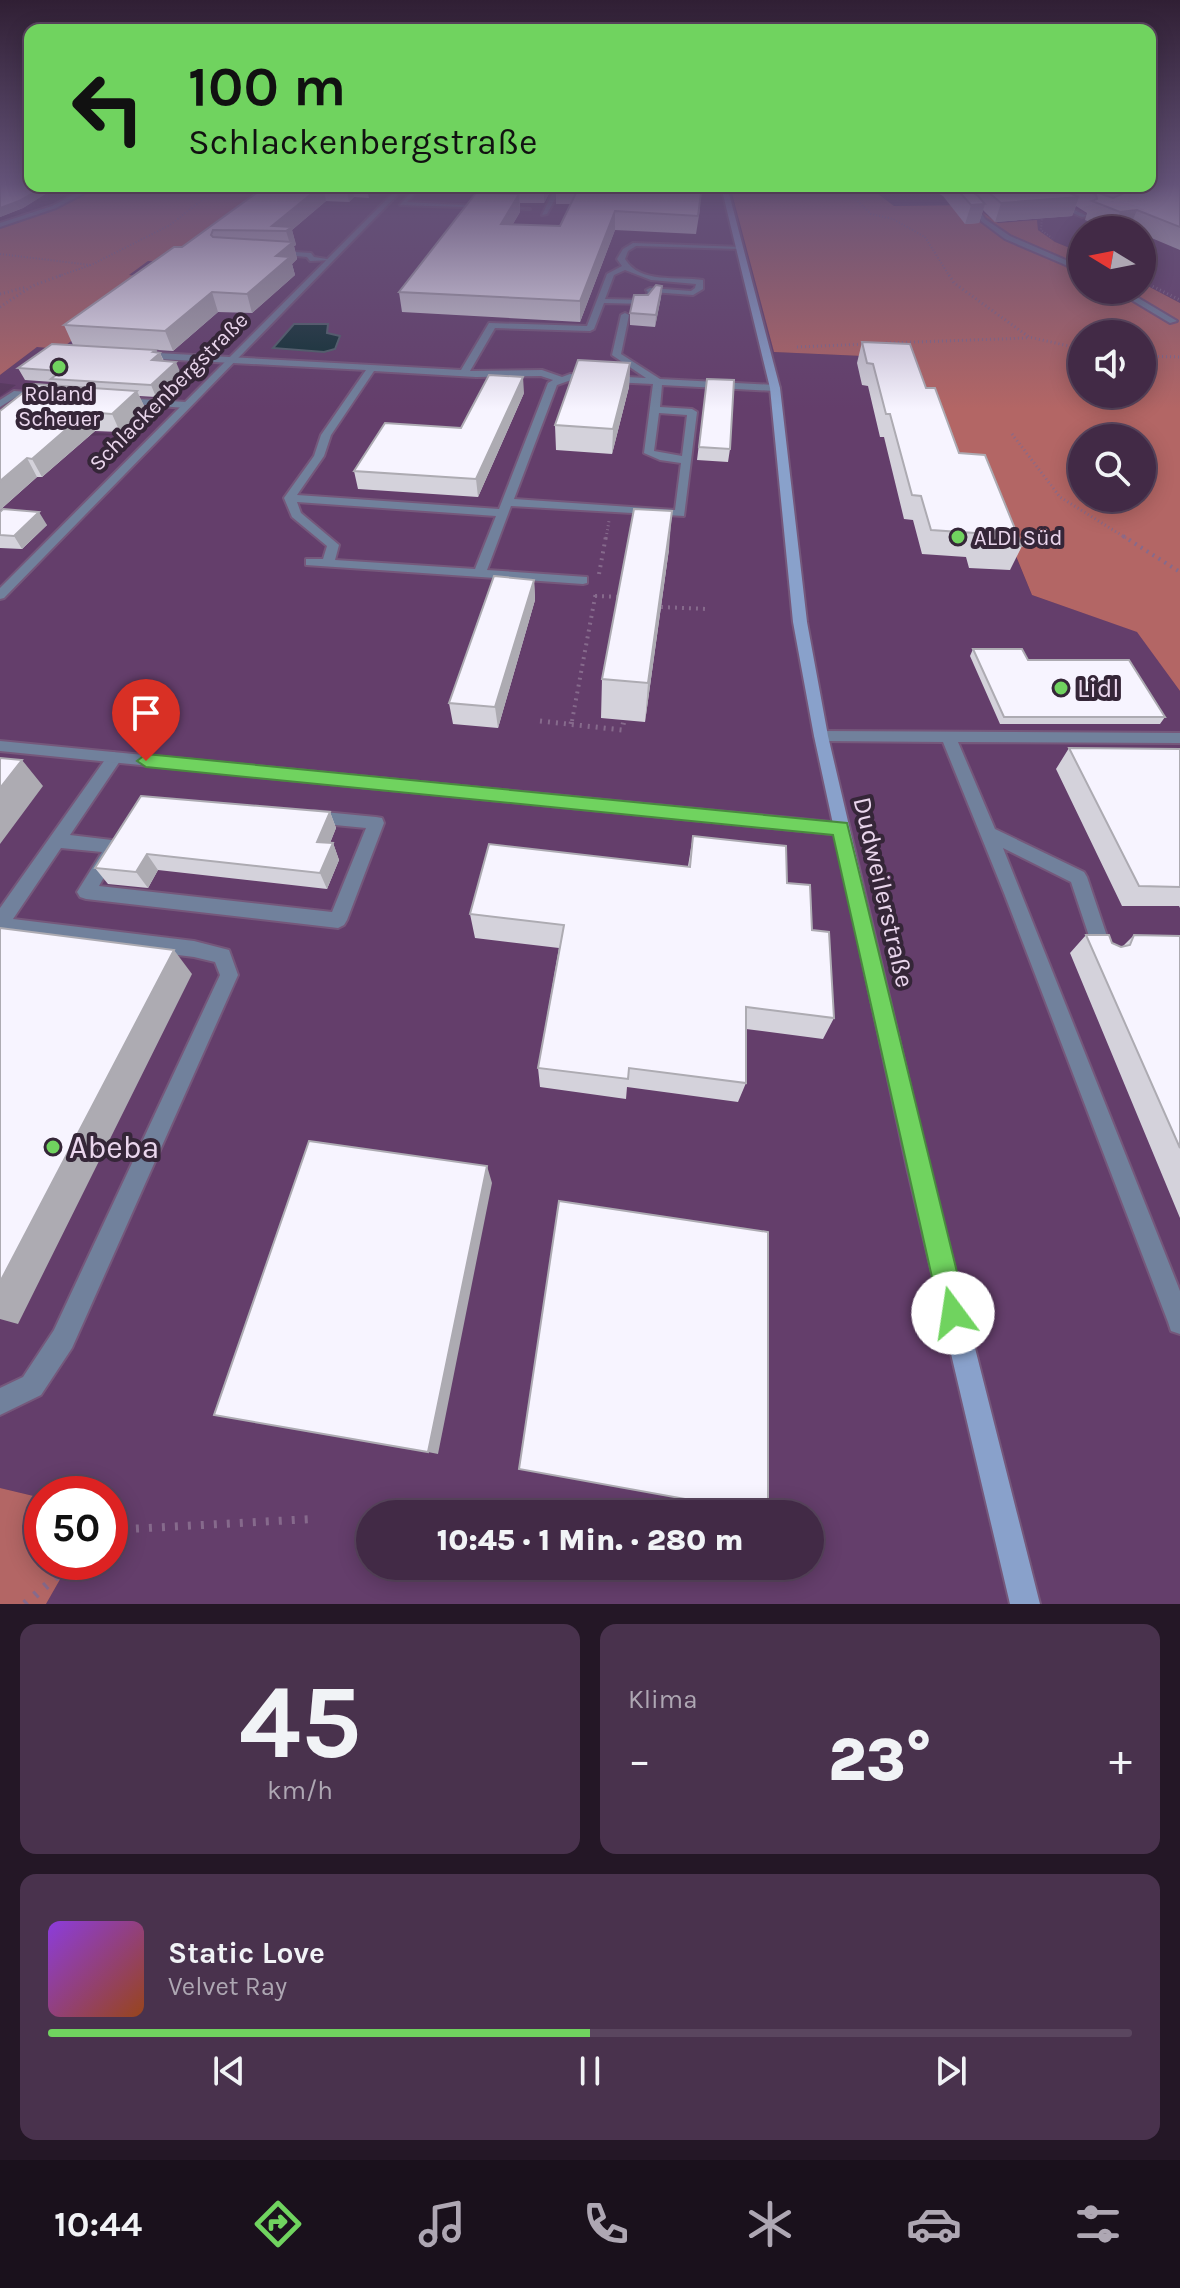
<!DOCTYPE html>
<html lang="de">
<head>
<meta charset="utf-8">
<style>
  :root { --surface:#422a46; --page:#49324d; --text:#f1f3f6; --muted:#aea7b3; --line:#5a465f; --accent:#70d35f }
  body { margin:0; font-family:Karla,sans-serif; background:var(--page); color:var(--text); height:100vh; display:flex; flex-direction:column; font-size:30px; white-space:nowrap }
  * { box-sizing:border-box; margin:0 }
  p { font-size:26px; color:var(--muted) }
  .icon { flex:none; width:44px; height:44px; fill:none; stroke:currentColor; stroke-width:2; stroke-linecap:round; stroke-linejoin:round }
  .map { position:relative; height:1604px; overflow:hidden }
  .side { display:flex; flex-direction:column; gap:20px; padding:20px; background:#241726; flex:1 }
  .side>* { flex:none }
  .banner { position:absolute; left:24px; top:24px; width:1132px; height:168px; border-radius:16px; box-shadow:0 4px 20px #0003,0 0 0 2px var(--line); background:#70d35f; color:#111; overflow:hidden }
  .needle { width:52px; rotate:280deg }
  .tools { position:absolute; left:1068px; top:216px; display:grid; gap:16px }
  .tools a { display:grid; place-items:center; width:88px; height:88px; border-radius:50%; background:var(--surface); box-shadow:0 4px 20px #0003,0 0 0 2px var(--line); font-size:40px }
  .speed { position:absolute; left:24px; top:1476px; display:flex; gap:16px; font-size:40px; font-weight:700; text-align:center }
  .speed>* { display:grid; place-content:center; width:104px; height:104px; border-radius:50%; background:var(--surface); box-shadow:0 4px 20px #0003,0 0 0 2px var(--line); line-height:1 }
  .speed .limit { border:12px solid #d22; background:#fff; color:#111 }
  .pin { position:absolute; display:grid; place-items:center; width:68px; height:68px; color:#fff; margin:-82px -34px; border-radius:50% 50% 50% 0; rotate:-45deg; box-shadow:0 0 8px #0007 }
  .pin .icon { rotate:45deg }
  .me { position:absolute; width:88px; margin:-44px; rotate:346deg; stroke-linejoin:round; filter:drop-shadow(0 0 6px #0008) }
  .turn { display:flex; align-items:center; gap:28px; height:168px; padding:0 32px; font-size:36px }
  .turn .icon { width:104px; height:104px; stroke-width:2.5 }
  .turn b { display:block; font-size:56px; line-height:68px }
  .big { font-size:60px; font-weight:800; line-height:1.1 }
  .side .widget { flex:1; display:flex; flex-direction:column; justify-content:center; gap:12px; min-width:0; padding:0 28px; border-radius:16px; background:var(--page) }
  .side .dial { align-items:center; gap:0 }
  .dial b { font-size:104px; line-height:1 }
  .song { display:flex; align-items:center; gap:24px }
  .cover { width:96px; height:96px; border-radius:12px; background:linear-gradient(135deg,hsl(270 70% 55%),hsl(20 70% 35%)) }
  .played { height:8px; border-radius:4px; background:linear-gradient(90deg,var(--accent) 50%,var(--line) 50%) }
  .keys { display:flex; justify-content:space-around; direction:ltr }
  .heat { display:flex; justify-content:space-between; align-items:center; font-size:44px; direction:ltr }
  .side .tiles { flex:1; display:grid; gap:20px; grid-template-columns:1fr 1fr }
  .widget:last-child { grid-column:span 2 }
  .trip { position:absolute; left:356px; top:1500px; width:468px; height:80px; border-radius:40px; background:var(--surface); box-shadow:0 4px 20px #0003,0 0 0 2px var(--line); font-weight:800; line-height:80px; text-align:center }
  .dock { display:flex; height:128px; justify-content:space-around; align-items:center; background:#1a111c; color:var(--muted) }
  .dock .icon { width:56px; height:56px }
  .dock .active { color:var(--accent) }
  .dock b { font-size:36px; color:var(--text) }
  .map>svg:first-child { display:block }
  .built { fill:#643e6b; fill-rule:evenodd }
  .forest { fill:#b36665; fill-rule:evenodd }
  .water { fill:#0b2e30; stroke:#4e6069; stroke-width:2 }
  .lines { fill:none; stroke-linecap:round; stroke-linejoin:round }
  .lane-casing { stroke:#75587b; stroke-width:4 }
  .street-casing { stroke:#75587b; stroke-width:4 }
  .secondary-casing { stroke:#75587b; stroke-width:4 }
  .path-far4 { stroke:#866a8c; stroke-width:2; stroke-dasharray:1 2; stroke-linecap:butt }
  .path-far3 { stroke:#866a8c; stroke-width:3; stroke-dasharray:1 3; stroke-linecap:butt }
  .path-far2 { stroke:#866a8c; stroke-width:4; stroke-dasharray:2 5; stroke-linecap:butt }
  .path-far1 { stroke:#866a8c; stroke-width:5; stroke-dasharray:2 6; stroke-linecap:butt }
  .path { stroke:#866a8c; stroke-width:8; stroke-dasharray:3 10; stroke-linecap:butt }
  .lane { fill:#71819c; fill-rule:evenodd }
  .street { fill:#71819c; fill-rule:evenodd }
  .secondary { fill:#89a1cb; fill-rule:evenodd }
  .wall { fill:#d4d2db }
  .shaded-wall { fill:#adabb2 }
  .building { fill:#f7f4ff; stroke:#adabb2; stroke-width:2 }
  .route { fill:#70d35f; stroke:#49893e; stroke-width:2 }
  .poi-dot { fill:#70d35f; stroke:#352638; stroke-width:3 }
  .labels { text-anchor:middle; stroke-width:8; stroke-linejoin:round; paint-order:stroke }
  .far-street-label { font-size:22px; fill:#ead6ed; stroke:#352638 }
  .far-poi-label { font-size:22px; fill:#ead6ed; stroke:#352638 }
  .poi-label { font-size:26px; fill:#ead6ed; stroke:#352638; text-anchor:start }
  .street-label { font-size:26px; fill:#ead6ed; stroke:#352638 }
  .near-poi-label { font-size:32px; fill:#ead6ed; stroke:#352638; text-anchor:start }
</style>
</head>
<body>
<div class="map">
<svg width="1180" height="1604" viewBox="0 0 1180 1604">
  <rect width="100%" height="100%" fill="#58385e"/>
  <path class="built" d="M1180 184V303L1142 283V230H1082V253L1055 242 1038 230 1037 221 998 223 972 205 994 186Z
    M274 186H730L774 352 907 358 981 473 1032 595 1138 632 1180 691V1604H46L70 1562H110V1494H42V1498L0 1488V437L127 435 0 426V396L16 385 0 383V375L37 347 150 278 128 276 148 261ZM370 1514H810V1566H370Z"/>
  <path class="forest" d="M97 186H274L178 262 148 261 129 275 151 278 61 349 37 347 0 375V226L55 207Z
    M730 186H882L870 188 894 206 972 205 998 223 1037 220 1038 230 1055 242 1082 253V290H1142V283L1180 303V691L1137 632 1032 595 982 473 952 472 907 358 774 352ZM1082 334H1142V394H1082ZM1082 438H1142V498H1082Z
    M0 1488 42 1498V1562H70L46 1604H0Z"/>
  <path class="water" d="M294 324H328L327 333 340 336 335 349 324 352 273 348Z"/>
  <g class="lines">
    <defs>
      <path id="lane" d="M382 186H389L377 194 346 192 376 190Z
        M416 186H422L407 202 530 209 400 205Z
        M556 186H562L547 214 542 215Z
        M937 186H944L979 210 985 219 1010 236 1082 267V272L1005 239 981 221 975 212Z
        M1056 201H1060V203L1087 216 1082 217 1054 205Z
        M633 243 742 247 739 249 636 246 628 251 625 259C640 284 677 276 703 280V289L693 295 652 292 650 302 646 304 604 303 594 329 590 331 495 328 470 371 542 370 562 377 570 374 646 378 612 355 621 315 625 313 629 315 621 354 660 379 775 385 780 388 775 391 662 385 660 407 692 409 697 412 684 516 511 506 487 570 587 577V583L583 584 306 565V559H323L327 546 292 517 284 498 314 456 321 435 366 370 140 358 136 355 140 352 461 370 489 323 587 326 607 274 622 266 617 259 623 249ZM625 270 651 280 696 284 695 288 691 291 650 288 646 290 648 292 643 300 605 299 614 275ZM374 371 476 377 541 376 553 380 548 383 499 509 297 495 324 456 331 435ZM571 380 653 384 644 453 660 460 681 463 675 510 514 499 557 385ZM659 413 687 415 682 456 654 451ZM297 502 496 516 475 569 335 560 339 545 301 513Z
        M277 251 311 253 314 257 333 260 310 261 307 257 275 254Z
        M1115 290H1125L1177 321 1170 323Z
        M14 391 43 393 48 396 43 399 16 397 0 407V400Z
        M122 398 186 402 191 405 186 408 119 403 117 401Z
        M821 731 1180 733V743L958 742 995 829 1084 872 1087 877 1113 954 1111 960 1104 962 1097 960 1071 882 1003 848 1180 1291V1334L1171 1331 1168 1322 1004 893 943 742 821 741 814 736Z
        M114 752 122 758 70 835 120 841 122 846 99 886 332 912 366 828 314 823 308 821 306 817 308 813 314 811 376 817 382 818 384 823 347 920 344 925 338 928 86 899 80 897 77 892 102 852 61 848 13 919 194 941 229 950 238 975 72 1348 41 1395 0 1415V1388L23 1377 54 1330 220 975 215 962 194 957 0 933V908L109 754Z"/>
      <path id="street" d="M90 186H98L56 208 0 227V223L52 206Z
        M400 186H406L4 598 0 599V588Z
        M0 741 841 823 847 824 849 829 847 834 841 835 0 751Z"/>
      <path id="secondary" d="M721 186H727L780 388 807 622 828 736 929 1167 1040 1604H1010L907 1167 814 736 793 622 770 388Z"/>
    </defs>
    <use href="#lane" class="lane-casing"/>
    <use href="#street" class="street-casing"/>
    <use href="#secondary" class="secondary-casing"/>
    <path class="path-far4" d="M849 186 854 191 851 195 871 214 893 219 925 237 950 277
      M1039 215 1042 217 1041 230 1052 238
      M0 254 90 265
      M56 277 91 265 170 225 220 186"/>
    <path class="path-far3" d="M949 275 954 283 1029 337 1082 349
      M1142 281 1180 300
      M0 294 27 287
      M0 307 32 286 62 275
      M886 343 1028 338
      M797 347 868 344
      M1142 356 1180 357
      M1012 434 1060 497 1126 538
      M606 538 609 521"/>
    <path class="path-far2" d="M1123 536 1180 572
      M599 574 606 536
      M595 596 622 597
      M661 607 707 609
      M572 721 596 592"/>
    <path class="path-far1" d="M540 721 622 730 624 720
      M571 724 572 719"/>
    <path class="path" d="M110 1530 312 1519
      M25 1604 73 1562"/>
    <use href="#lane" class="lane"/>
    <use href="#street" class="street"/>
    <use href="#secondary" class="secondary"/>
  </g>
  <path class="wall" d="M0 184 30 186H68L59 192 50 191 23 208 0 217Z
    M1180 184V250L1142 234V230L1129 229 1110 230 1085 220 1087 213 1076 206 1072 216 995 222 983 210 979 223 965 224 943 196 925 186H1060L1059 188 1068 192 1069 189 1063 186H1150Z
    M266 186H377L367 188 369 198 354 197 349 202 326 201 292 230 296 245 294 246 297 259 292 264 295 275 252 313 218 312 173 351 73 345 64 325 182 247Z
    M476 186H553L544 203H520V212L513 224 560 226 571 204H556V186L686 191 700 209 696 234 615 230 580 322 402 312 399 292 482 193V191Z
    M662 286 661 297 655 327 630 325V313L648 295Z
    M862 342 926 388 959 453 1022 546 1010 570 969 568 966 557 922 554 913 520 904 519 884 437H880L868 386 862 385 857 363Z
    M156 350 157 353H160L164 361 181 374 156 397 139 396 145 408 120 432 95 431 42 477H37L0 510V411L54 385 53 382 25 380 18 368Z
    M630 363 629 387 612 454 556 450 555 425Z
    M707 379 730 449 728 462 697 460Z
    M524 393 478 497 358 489 354 471 461 428Z
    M0 512 47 525 22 549 0 548Z
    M669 549 645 722 601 718 602 679Z
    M534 580 535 600 498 728 453 724 449 703Z
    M973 649 1028 660 1165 717 1160 724H1000L970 656Z
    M1069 748 1180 749V908L1179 906H1122L1056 769Z
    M141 796 330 812 336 828 330 843H333L339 860 327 889 158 870 148 888 108 884 95 868Z
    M693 836 787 883 812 930 834 1018 823 1039 746 1029V1083L738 1102 627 1087 626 1099 540 1087 538 1068 559 948 475 938 470 914 688 866Z
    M1086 935 1121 947 1123 946 1134 935 1180 936V1218L1070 953Z"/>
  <path class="shaded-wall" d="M45 186H48L50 191 23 208 0 217V208Z
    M57 186H68L59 192Z
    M321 186H323L326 201 292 230 296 245 294 246 297 259 292 264 295 275 252 313 247 294 276 256 290 244 286 231 272 226Z
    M346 186H352L354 197 349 202Z
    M544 186H553L544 203Z
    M1058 186 1054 199 1079 197 1072 216 995 222 1001 203Z
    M519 194 520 212 502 242 501 224Z
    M985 204 979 223 965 224 971 205Z
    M1137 210 1129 229 1113 230 1120 212Z
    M615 211V230L580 322V301Z
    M662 286 661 297 655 327 656 315Z
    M212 292 218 312 173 351 165 331Z
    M156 350 158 355 160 353 165 365 152 360 153 352Z
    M176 362 181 374 156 397 151 385Z
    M630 363 629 387 612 454 613 429Z
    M523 377 524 393 478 497 476 479Z
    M137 391 145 408 120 432 112 414Z
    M86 412 95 431 42 477 32 459Z
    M27 458 37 477 0 510V481Z
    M672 511 669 549 645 722 648 683Z
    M39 512 47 525 22 549 14 536Z
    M534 580 535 600 498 728 495 707Z
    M22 760 43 786 0 844V788Z
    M330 812 336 828 324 858 317 842Z
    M333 843 339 860 327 889 320 873Z
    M147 854 158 870 148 888 136 872Z
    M174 950 192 974 18 1324 0 1319V1282Z
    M487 1166 492 1183 438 1454 428 1452Z"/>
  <path class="building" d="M0 184H30V186H45L19 201 0 208Z
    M1150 184H1180V227L1137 210 1120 212 1092 201 1097 199 1096 195 1078 186 1113 198 1122 194 1106 186H1150Z
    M266 186H321L272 226 292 227 286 231 213 230 211 235 213 237 293 242 276 256 290 257 247 294 212 292 165 331 64 325 174 247H182Z
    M556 186H685L684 191 701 192 698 216 615 211 580 301 399 292 476 193 519 194 501 224 560 226 579 187Z
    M954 186H964L978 196 985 204 971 205Z
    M981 186H1058V188L1079 197 1001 203Z
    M656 285 662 286 656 315 630 313 634 295H648Z
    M862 342 910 344 926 388H935L959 453 985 455 1022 546 979 543 975 533 931 530 921 496 912 495 890 414H886L873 364 867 363Z
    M52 344 156 350 153 352 160 353 152 360 176 362 151 385 51 379 61 371 18 368Z
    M578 360 630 363 613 429 555 425Z
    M489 375 523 377 476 479 354 471 385 423 461 428Z
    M707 379 734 380 730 449 699 447Z
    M34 384 137 391 112 414 86 412 32 459 27 458 0 481V411Z
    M3 509 39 512 14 536 0 535V512Z
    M634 509 672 511 648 683 602 679Z
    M494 576 534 580 495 707 449 703Z
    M973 649H1022L1028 660H1129L1165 717H1004Z
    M1069 748 1180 749V887L1139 886Z
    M0 758 22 760 0 788Z
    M141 796 330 812 317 842 333 843 320 873 147 854 136 872 95 868Z
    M693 836 786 846 787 883 810 885 812 930 829 932 834 1018 746 1007V1083L629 1068 628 1079 538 1068 564 925 470 914 489 844 690 867Z
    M0 928 174 950 0 1282Z
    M1086 935H1109L1112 943 1121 947 1130 945 1134 935 1180 936V1148Z
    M309 1141 487 1166 428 1452 214 1415Z
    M559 1201 768 1232V1514L519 1469Z"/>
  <linearGradient id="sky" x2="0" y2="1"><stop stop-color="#301f34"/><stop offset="0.45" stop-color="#645379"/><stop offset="1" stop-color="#645379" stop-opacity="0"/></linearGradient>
  <rect width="1180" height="409" fill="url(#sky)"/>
  <path class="route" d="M146 754 847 823 967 1313 963 1323 953 1327 944 1323 940 1313 833 835 146 767 137 761Z"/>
  <g class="poi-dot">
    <circle cx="59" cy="367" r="8"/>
    <circle cx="958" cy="537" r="8"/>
    <circle cx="1061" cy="688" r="8"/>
    <circle cx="53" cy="1147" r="8"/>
  </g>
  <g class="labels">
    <g class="far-street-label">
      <text transform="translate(168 391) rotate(-45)" y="8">Schlackenbergstraße</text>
    </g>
    <g class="far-poi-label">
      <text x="59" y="401">Roland<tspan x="59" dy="25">Scheuer</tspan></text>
      <text x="974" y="545" text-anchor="start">ALDI Süd</text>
    </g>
    <g class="poi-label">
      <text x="1077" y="697">Lidl</text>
    </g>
    <g class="street-label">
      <text transform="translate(884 892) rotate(77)" y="9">Dudweilerstraße</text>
    </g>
    <g class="near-poi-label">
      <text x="69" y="1158">Abeba</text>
    </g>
  </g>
</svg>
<div class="tools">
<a><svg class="needle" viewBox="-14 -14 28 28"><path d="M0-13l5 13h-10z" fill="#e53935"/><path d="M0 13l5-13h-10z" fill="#aea7b3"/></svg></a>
<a><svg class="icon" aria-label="sound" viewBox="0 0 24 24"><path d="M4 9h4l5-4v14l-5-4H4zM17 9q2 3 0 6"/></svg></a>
<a><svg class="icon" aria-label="search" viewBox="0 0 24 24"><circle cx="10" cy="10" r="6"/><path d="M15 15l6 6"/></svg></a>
</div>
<div class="speed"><div class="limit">50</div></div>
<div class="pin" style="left:146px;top:761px;background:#d93025"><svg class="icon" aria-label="arrive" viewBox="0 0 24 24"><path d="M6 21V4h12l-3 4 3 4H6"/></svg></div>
<svg class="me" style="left:953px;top:1313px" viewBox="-20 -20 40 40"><circle r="19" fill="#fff"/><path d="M0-13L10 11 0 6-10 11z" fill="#70d35f"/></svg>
<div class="trip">10:45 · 1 Min. · 280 m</div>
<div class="banner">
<div class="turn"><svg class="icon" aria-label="left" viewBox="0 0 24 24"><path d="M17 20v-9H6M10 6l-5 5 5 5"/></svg><div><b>100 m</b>Schlackenbergstraße</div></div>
</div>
</div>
<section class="side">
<div class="tiles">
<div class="widget dial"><b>45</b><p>km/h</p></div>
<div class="widget"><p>Klima</p>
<div class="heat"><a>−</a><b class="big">23°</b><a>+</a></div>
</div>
<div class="widget">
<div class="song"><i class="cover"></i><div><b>Static Love</b><p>Velvet Ray</p></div></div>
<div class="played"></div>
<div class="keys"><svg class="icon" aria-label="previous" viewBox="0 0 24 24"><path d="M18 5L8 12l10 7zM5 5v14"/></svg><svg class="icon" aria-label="pause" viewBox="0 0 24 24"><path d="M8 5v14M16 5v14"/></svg><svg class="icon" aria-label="next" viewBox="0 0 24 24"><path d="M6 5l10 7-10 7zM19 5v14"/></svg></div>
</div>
</div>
</section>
<nav class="dock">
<b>10:44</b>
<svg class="icon active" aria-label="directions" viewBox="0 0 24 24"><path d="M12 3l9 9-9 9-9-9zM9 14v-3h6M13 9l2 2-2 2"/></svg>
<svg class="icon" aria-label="music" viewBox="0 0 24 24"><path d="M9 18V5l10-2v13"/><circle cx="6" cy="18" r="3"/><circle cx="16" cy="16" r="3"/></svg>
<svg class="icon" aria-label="phone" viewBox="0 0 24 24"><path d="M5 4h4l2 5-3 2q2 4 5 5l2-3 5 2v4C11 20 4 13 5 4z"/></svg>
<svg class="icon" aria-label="climate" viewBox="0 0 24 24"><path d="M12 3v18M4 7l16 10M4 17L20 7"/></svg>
<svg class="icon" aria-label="car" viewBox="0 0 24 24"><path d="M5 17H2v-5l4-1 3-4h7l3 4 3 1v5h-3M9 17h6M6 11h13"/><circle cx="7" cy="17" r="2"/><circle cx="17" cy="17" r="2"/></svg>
<svg class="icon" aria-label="filters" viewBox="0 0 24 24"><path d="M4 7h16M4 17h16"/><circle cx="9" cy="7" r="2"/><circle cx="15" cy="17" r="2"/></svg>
</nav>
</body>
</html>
